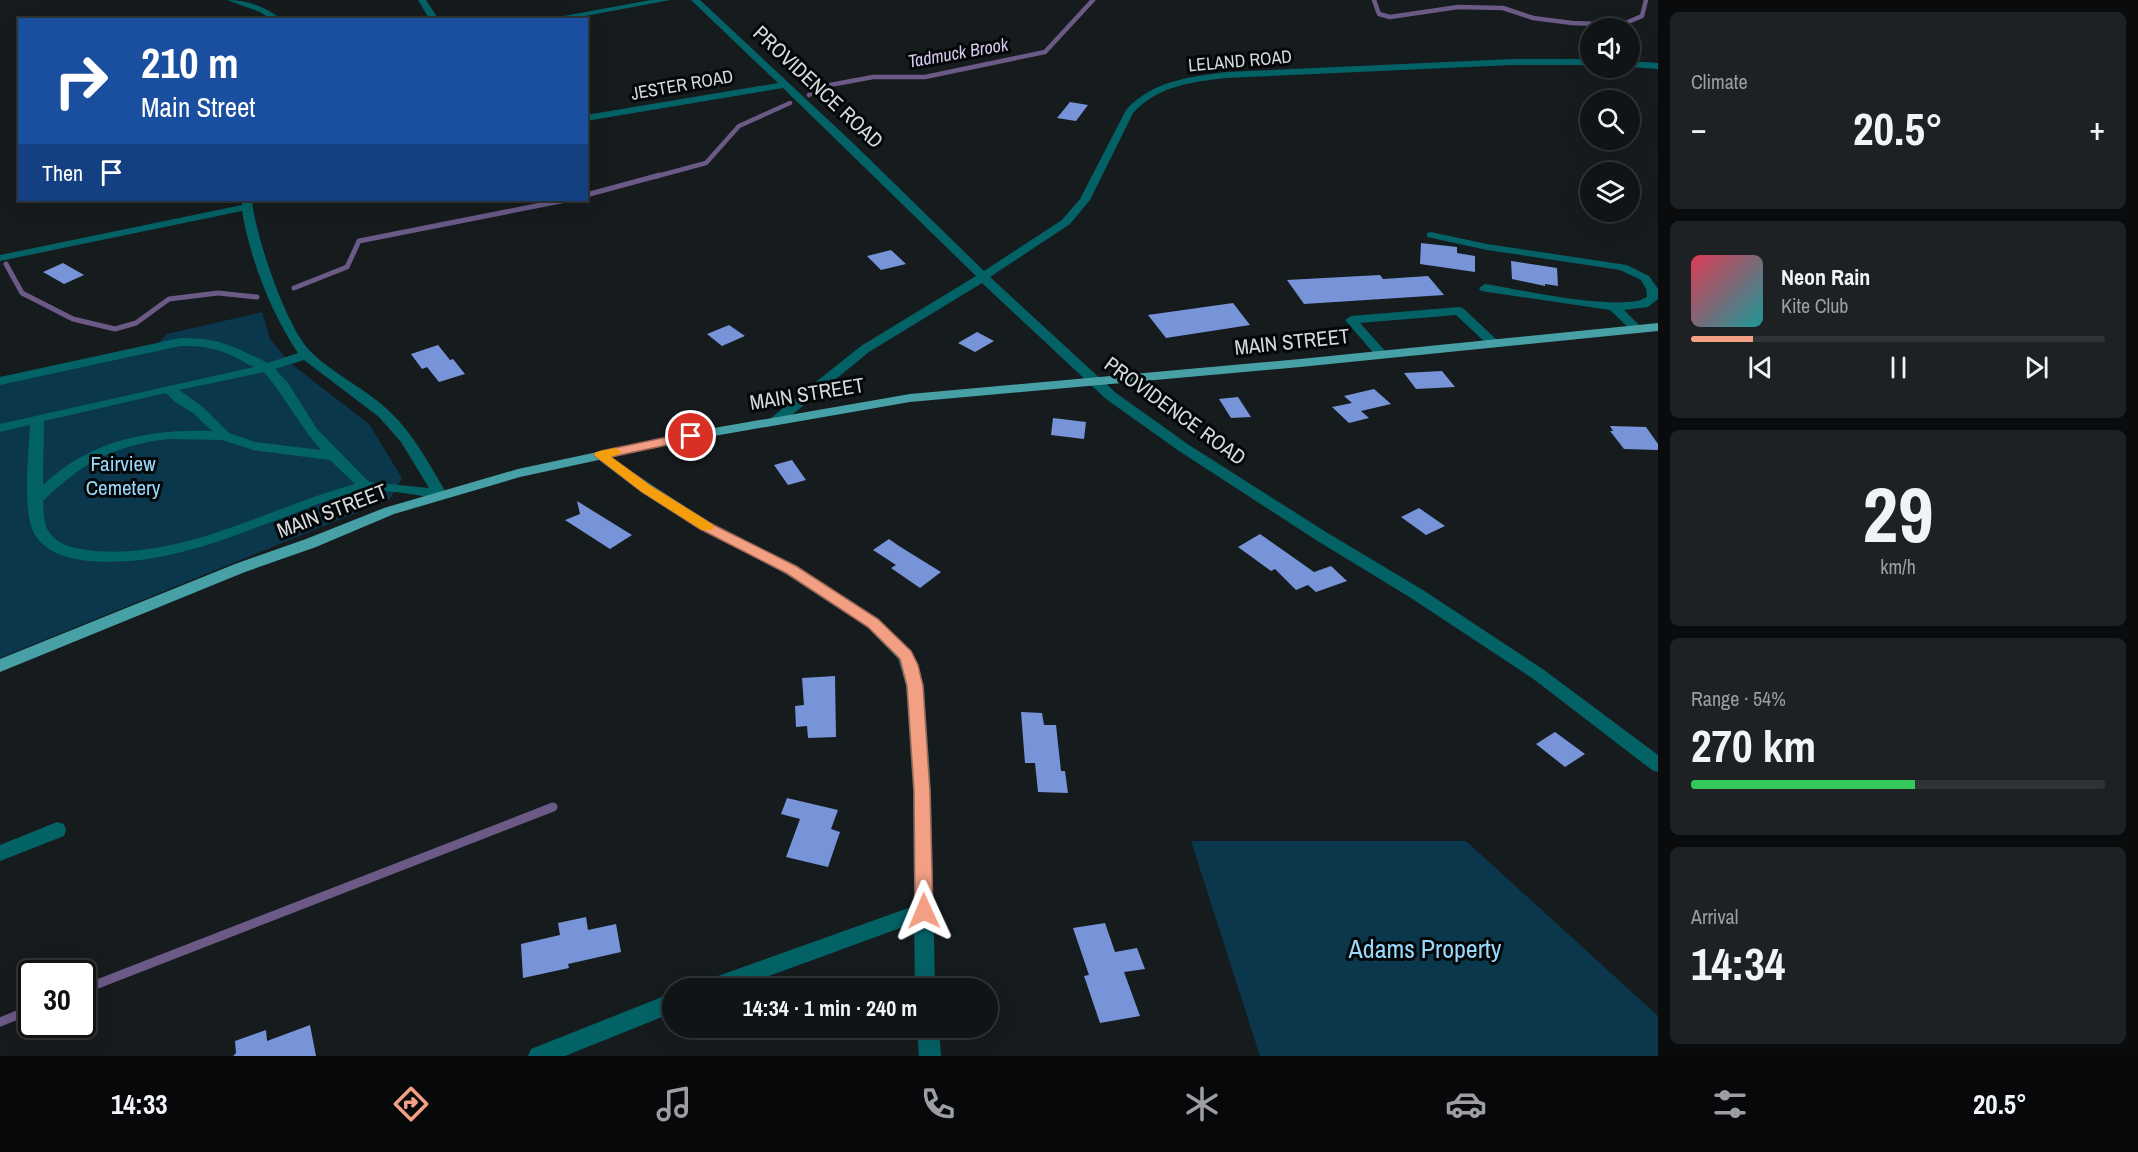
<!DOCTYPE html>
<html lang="en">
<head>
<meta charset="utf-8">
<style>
  :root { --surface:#101416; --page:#1e2123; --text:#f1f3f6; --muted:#9c9ea1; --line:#303335; --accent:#f39f83 }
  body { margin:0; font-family:"Archivo Narrow",sans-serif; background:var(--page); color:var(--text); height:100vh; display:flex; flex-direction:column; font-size:22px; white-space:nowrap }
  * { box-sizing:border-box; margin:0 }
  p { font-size:20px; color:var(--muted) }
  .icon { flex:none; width:33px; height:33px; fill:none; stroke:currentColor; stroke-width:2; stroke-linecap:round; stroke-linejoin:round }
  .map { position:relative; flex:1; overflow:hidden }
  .panel { display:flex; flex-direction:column; gap:12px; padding:12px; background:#090b0c; width:480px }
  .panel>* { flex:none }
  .banner { position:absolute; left:18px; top:18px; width:570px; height:183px; border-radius:0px; box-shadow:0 6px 24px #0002,0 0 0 2px var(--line); background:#1a4fa0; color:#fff; overflow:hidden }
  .controls { position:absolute; left:1580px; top:18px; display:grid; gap:12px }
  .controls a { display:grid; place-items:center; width:60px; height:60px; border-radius:50%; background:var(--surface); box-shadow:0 6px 24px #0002,0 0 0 2px var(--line); font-size:30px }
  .speed { position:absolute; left:18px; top:960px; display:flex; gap:12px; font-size:30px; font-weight:700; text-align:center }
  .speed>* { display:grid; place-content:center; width:78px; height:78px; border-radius:50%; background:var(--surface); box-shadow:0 6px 24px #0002,0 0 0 2px var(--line); line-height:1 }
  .speed .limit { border:3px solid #111; border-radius:9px; background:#fff; color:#111 }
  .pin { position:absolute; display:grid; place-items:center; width:51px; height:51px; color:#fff; margin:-26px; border:3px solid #fff; border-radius:50%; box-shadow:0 2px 6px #0007 }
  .me { position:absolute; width:66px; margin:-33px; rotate:359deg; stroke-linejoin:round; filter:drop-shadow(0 0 4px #0008) }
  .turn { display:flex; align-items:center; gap:21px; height:126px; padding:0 24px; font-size:27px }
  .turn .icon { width:78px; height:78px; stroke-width:2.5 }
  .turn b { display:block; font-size:42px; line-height:51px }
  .then { display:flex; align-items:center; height:57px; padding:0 24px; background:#0003; gap:12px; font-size:22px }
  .big { font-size:45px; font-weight:800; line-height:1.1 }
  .panel .tile { flex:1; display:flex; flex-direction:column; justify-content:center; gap:9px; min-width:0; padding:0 21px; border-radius:9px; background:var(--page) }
  .panel .dial { align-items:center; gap:0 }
  .dial b { font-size:78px; line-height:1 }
  .song { display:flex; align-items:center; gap:18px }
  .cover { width:72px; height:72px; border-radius:9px; background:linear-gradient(135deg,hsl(350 70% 55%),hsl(180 70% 35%)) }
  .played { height:6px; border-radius:3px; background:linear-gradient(90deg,var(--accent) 15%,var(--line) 15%) }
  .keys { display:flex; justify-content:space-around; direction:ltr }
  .heat { display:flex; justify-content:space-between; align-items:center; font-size:33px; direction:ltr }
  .charge { height:9px; border-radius:4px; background:linear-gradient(90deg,#34c759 54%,var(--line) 0) }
  .trip { position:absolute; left:662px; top:978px; width:336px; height:60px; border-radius:30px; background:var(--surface); box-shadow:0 6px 24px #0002,0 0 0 2px var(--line); font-weight:800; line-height:60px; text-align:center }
  .tab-bar { display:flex; height:96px; justify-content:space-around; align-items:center; background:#060809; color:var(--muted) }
  .tab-bar .icon { width:42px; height:42px }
  .tab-bar .current { color:var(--accent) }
  .tab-bar b { font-size:27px; color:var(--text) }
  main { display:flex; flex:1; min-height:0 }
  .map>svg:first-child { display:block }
  .green { fill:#0a374b }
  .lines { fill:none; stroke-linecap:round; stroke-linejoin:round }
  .stream-far2 { stroke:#6b5986; stroke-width:4.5 }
  .stream-far1 { stroke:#6b5986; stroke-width:5 }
  .stream { stroke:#6b5986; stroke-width:9 }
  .building { fill:#7794d9 }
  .minor { fill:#036266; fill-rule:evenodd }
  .major { fill:#46a0a5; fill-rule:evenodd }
  .route { fill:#f39f83; stroke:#9e6755; stroke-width:1.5 }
  .slow { fill:#f59e0b }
  .labels { text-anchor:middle; stroke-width:6; stroke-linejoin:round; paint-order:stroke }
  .far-water-label { font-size:18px; font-style:italic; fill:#d5c9f0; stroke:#040607 }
  .far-street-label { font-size:18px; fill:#d5d9db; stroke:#040607 }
  .street-label { font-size:21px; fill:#d5d9db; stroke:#040607 }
  .park-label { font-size:21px; fill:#97d8fc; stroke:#040607 }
  .near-park-label { font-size:26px; fill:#97d8fc; stroke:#040607 }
</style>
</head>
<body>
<main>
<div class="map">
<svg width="1658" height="1056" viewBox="0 0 1658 1056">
  <rect width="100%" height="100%" fill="#161b1e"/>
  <path class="green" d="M262 312 270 339 290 363 369 424 402 478 390 499 0 658V378L156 345 167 334Z
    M1191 841H1466L1658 1016V1056H1260Z"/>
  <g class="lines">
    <path class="stream-far2" d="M1374 0 1379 14 1390 17 1458 7 1503 8 1533 18 1572 23 1621 25 1642 16 1646 0
      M809 95 819 87 873 77H925L1045 52 1093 0
      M654 177 706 163 739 126 790 103"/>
    <path class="stream-far1" d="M586 195 660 175
      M6 264 22 293 73 319 115 329 136 323 169 299 218 293 257 297
      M294 288 347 267 359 241 566 200"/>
    <path class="stream" d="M82 990 553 807
      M0 1022 32 1009"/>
  </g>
  <path class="building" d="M1070 102 1088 105 1076 121 1057 118Z
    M1421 243 1457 247V253L1475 256V272L1420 264Z
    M891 250 906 264 881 270 867 256Z
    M1511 261 1557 268 1558 286 1545 284V286L1512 279Z
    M63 263 84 275 64 284 43 272Z
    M1380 275 1383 279 1428 276 1444 295 1304 304 1287 280Z
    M1233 303 1250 325 1166 338 1148 315Z
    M729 325 745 336 722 346 707 334Z
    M977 332 994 341 975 352 958 343Z
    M438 345 450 360 453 359 465 374 439 382 427 367 422 369 411 354Z
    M1442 371 1455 387 1416 389 1404 373Z
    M1374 389 1391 404 1361 411 1369 418 1349 423 1332 407 1352 403 1344 396Z
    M1238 397 1251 417 1231 418 1219 399Z
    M1053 418 1086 422 1084 439 1051 435Z
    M1610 426 1646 427 1658 444V450L1624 449 1610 431H1613Z
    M792 460 806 480 788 485 774 465Z
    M577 501 632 535 610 549 565 520 580 514Z
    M1419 508 1445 526 1426 535 1401 517Z
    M1260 534 1314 572 1331 566 1347 581 1316 592 1308 585 1296 590 1275 569 1271 571 1238 547Z
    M889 539 899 546 941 572 920 588 891 568 896 565 873 550Z
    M835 676 836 737 808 738 807 726 796 727 795 706 804 705 802 678Z
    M1021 712 1042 713 1044 725H1056L1061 771H1065L1068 793 1038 792 1035 763H1025Z
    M1555 732 1585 754 1565 767 1536 744Z
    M787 798 838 810 831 829 840 832 828 867 786 857 800 819 781 814Z
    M586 917 588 930 616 924 621 952 568 964 569 968 523 978 521 944 560 935 558 923Z
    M1105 923 1115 952 1137 948 1145 969 1124 972 1140 1016 1100 1023 1084 976 1089 975 1073 928Z
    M310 1025 316 1056H233L236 1053 235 1041 266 1030 267 1041Z"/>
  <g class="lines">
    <path class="minor" d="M227 0C247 0 267 7 282 20H272L260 12Z
      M418 0H426L439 20H430Z
      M651 0H670L564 20H542Z
      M691 0H700L854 144 984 271 1062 220 1080 199 1126 110C1152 81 1189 77 1226 72L1513 59H1590V65H1513L1226 78C1191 82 1158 86 1133 113L1090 200 1070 224 990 277 1116 393 1189 445 1326 532 1423 590 1544 670 1658 755V772L1652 770 1532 678 1411 598 1316 540 1179 451 1106 399 982 283 869 352 782 423H772L770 420 772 417 861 346 976 276 783 88 586 121V115L778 83Z
      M1629 61 1658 63V69L1629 67Z
      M242 200H252C255 235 287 330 312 353 335 375 366 389 389 411 414 434 430 466 447 494L440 499C420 496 381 488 363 491 338 495 313 506 290 515 223 540 161 567 89 561 68 559 44 552 34 533 22 511 29 451 30 425L0 432V424L254 367C223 351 216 346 180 346L0 385V377L180 338C221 338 232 346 268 363L298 353C271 313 250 259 242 211L0 261V255L242 205ZM304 360 379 417 401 442 429 488 369 482 317 429 288 383 275 369ZM264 372C285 397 300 426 321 450L255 442 229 433 203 407 179 390ZM166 393 175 402 193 413 212 431C149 429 90 440 43 485L44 421ZM169 439 222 440 253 450 330 460 355 484C268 508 186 558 95 551 79 549 59 547 49 532 43 524 44 511 43 501 82 463 114 445 169 439Z
      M1431 232 1487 244 1627 265 1649 276 1658 289V299L1648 307 1624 310 1643 329 1637 333 1633 332 1610 310 1481 291 1479 288 1485 284C1517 289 1623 313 1647 297L1646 289 1641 280 1620 270 1487 250 1427 237V233Z
      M1459 307 1463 308 1497 340 1499 343 1497 346H1489L1456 315 1360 323 1388 354 1382 358 1377 357 1345 320 1351 316Z
      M601 451 710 523 796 566 879 619 911 651 918 665 924 686 931 791 935 988H915L914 923 736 988H701L704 981 914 906 913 791 906 686 898 659 867 627 786 574 700 529 641 492 596 458 594 455Z
      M57 822 64 824 66 830 64 836 0 861V845Z
      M672 993V1013L565 1056H528L531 1049Z
      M917 1028H939L941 1056H919Z"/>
    <path class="major" d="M1658 323V331L1300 367 910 402 691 440 520 477 394 514 316 547 245 572 0 672V659L235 564 306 539 384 508 518 469 691 432 910 394 1300 359Z"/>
  </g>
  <path class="route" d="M691 432 697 436 695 439 611 457 651 486 710 523 796 566 878 619 911 651 918 665 923 686 930 791 933 911 930 916 924 919 917 916 915 911 914 791 907 686 900 659 868 627 786 573 700 529 642 492 594 455 601 451Z"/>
  <path class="slow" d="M615 448 622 452 611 457 651 486 712 524 714 527 712 530H702L642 492 594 455 596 452Z"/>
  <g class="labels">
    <g class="far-water-label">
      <text transform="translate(958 53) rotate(-10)" y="6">Tadmuck Brook</text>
    </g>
    <g class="far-street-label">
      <text transform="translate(1240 61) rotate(-5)" y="6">LELAND ROAD</text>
      <text transform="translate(682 85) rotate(-10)" y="6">JESTER ROAD</text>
    </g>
    <g class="street-label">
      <text transform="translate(818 87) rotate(43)" y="7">PROVIDENCE ROAD</text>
      <text transform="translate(1292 342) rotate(-6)" y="7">MAIN STREET</text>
      <text transform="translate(807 394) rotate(-9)" y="7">MAIN STREET</text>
      <text transform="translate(1175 411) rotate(36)" y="7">PROVIDENCE ROAD</text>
      <text transform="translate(332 511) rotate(-21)" y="7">MAIN STREET</text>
    </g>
    <g class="park-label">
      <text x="123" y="471">Fairview<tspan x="123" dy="24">Cemetery</tspan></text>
    </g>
    <g class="near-park-label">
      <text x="1425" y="958">Adams Property</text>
    </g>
  </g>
</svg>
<div class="controls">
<a><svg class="icon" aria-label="sound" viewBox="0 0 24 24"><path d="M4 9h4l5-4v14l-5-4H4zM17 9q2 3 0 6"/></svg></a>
<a><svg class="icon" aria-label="search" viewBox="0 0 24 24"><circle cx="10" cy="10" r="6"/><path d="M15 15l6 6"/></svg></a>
<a><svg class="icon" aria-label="layers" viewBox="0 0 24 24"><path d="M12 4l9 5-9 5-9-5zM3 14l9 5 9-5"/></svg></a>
</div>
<div class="speed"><div class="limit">30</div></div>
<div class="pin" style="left:691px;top:436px;background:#d93025"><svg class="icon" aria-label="arrive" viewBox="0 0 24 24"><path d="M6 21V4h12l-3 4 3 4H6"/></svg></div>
<svg class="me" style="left:924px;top:911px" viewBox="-20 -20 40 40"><path d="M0-17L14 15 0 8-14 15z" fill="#f39f83" stroke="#fff" stroke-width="4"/></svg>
<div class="trip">14:34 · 1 min · 240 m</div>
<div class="banner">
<div class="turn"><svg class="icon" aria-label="right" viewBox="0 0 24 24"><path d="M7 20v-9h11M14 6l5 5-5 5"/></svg><div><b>210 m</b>Main Street</div></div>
<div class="then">Then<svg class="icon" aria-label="arrive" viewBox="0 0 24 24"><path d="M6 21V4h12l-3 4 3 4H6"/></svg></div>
</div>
</div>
<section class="panel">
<div class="tile"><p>Climate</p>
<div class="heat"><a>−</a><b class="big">20.5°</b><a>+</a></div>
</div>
<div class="tile">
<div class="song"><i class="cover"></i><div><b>Neon Rain</b><p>Kite Club</p></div></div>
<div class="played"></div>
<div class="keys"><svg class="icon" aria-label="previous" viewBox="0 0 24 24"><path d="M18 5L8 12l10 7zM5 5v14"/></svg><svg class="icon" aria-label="pause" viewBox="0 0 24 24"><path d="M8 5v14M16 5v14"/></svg><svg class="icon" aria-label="next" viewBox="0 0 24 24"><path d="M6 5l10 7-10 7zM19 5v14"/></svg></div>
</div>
<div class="tile dial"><b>29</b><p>km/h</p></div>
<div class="tile"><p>Range · 54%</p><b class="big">270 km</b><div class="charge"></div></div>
<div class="tile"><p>Arrival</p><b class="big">14:34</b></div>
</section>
</main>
<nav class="tab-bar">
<b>14:33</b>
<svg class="icon current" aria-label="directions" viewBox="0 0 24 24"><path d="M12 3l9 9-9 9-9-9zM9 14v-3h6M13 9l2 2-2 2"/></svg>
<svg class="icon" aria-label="music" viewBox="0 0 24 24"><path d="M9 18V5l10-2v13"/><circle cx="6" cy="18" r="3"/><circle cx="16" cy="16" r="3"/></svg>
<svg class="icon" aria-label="phone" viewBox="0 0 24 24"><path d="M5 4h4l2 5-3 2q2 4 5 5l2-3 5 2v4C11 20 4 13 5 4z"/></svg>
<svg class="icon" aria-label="climate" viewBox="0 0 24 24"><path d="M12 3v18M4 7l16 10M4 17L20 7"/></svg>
<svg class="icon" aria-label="car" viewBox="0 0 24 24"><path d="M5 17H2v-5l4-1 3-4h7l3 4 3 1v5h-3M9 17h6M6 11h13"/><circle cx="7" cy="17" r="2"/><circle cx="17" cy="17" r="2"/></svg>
<svg class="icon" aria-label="filters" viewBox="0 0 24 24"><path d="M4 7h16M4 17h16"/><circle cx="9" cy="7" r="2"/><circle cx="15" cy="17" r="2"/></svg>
<b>20.5°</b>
</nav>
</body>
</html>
